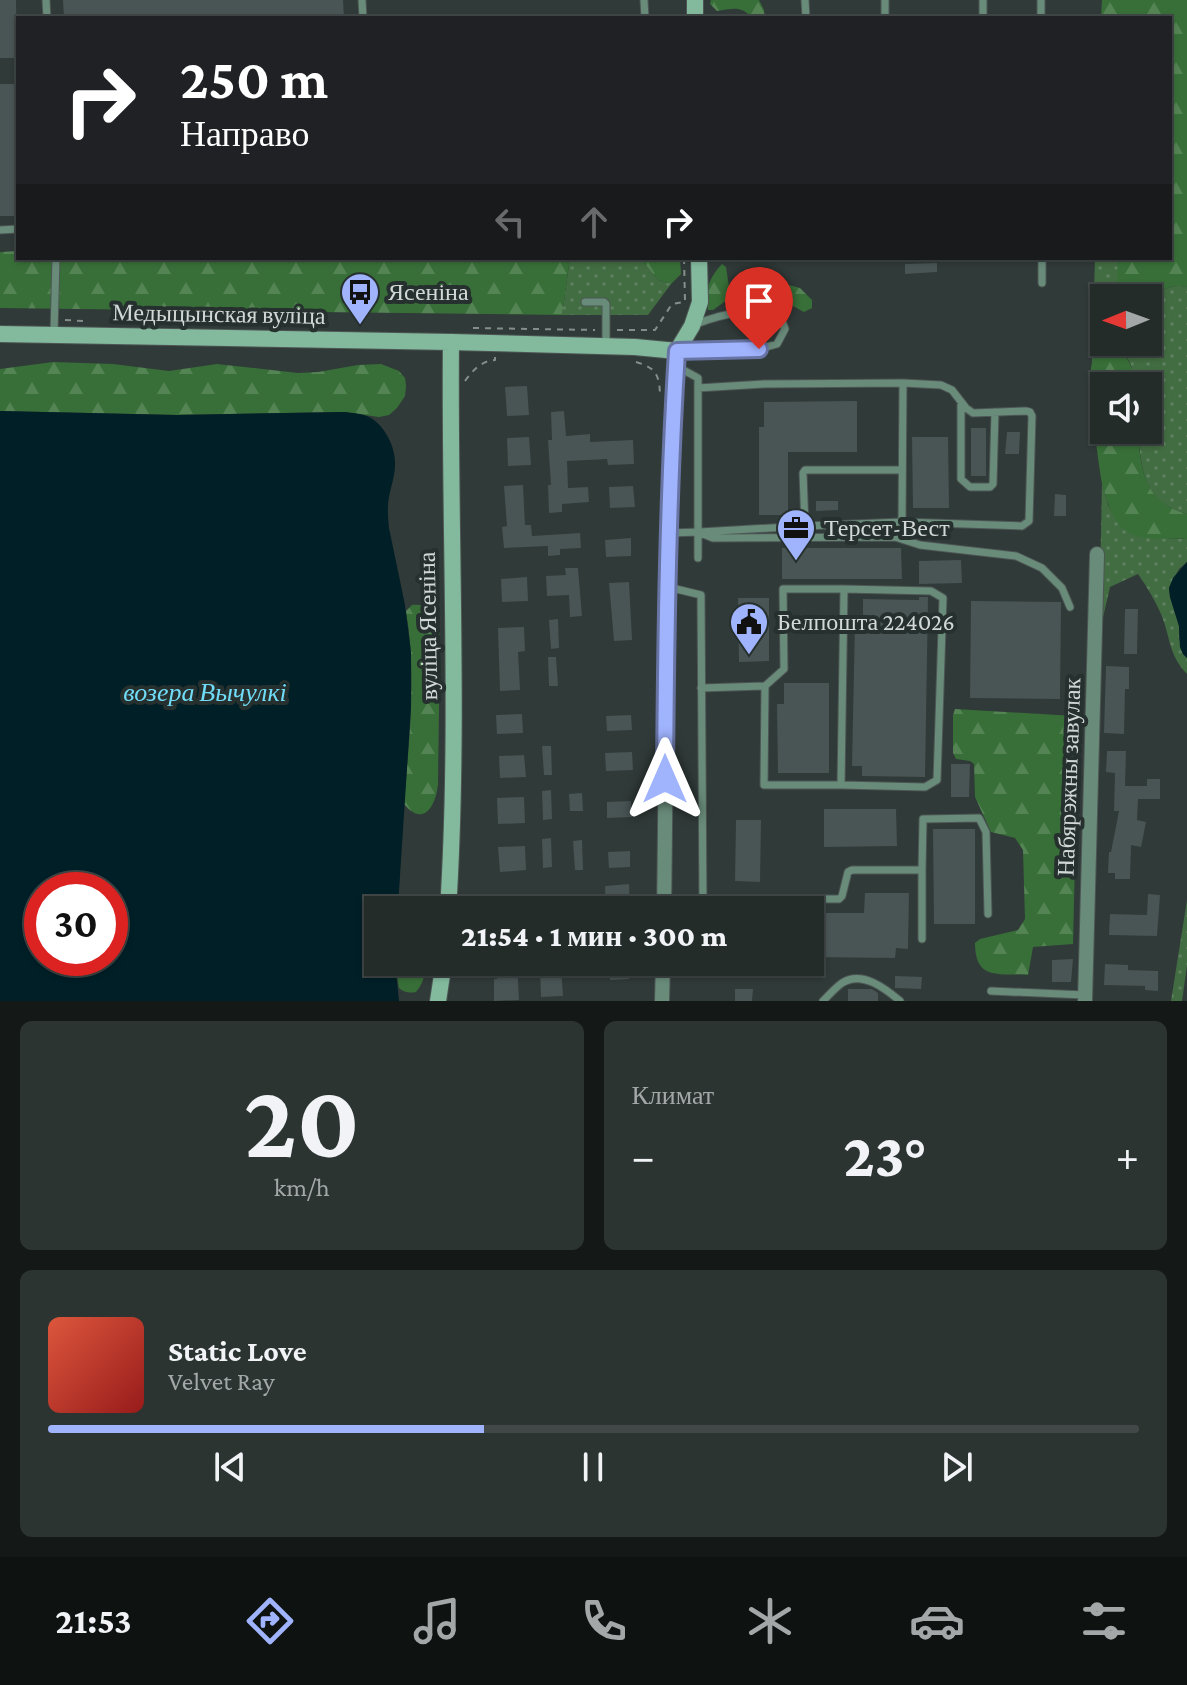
<!DOCTYPE html>
<html lang="ru">
<head>
<meta charset="utf-8">
<style>
  :root { --surface:#242c2a; --page:#2c3432; --text:#f1f3f6; --muted:#a3a7a8; --line:#414847; --accent:#a0b3fd }
  body { margin:0; font-family:"Crimson Pro",serif; background:var(--page); color:var(--text); height:100vh; display:flex; flex-direction:column; font-size:30px; white-space:nowrap }
  * { box-sizing:border-box; margin:0 }
  p { font-size:26px; color:var(--muted) }
  .icon { flex:none; width:44px; height:44px; fill:none; stroke:currentColor; stroke-width:2; stroke-linecap:round; stroke-linejoin:round }
  .map { position:relative; height:1001px; overflow:hidden }
  .sheet { display:flex; flex-direction:column; gap:20px; padding:20px; background:#141817; flex:1 }
  .sheet>* { flex:none }
  .top-card { position:absolute; left:16px; top:16px; width:1156px; height:244px; border-radius:0px; box-shadow:0 2px 6px #0004,0 0 0 2px var(--line); background:#202124; color:#fff; overflow:hidden }
  .needle { width:52px; rotate:269deg }
  .fabs { position:absolute; left:1090px; top:284px; display:grid; gap:16px }
  .fabs a { display:grid; place-items:center; width:72px; height:72px; border-radius:0px; background:var(--surface); box-shadow:0 2px 6px #0004,0 0 0 2px var(--line); font-size:40px }
  .speed { position:absolute; left:24px; top:872px; display:flex; gap:16px; font-size:40px; font-weight:700; text-align:center }
  .speed>* { display:grid; place-content:center; width:104px; height:104px; border-radius:50%; background:var(--surface); box-shadow:0 2px 6px #0004,0 0 0 2px var(--line); line-height:1 }
  .speed .limit { border:12px solid #d22; background:#fff; color:#111 }
  .pin { position:absolute; display:grid; place-items:center; width:68px; height:68px; color:#fff; margin:-82px -34px; border-radius:50% 50% 50% 0; rotate:-45deg; box-shadow:0 0 8px #0007 }
  .pin .icon { rotate:45deg }
  .me { position:absolute; width:88px; margin:-44px; rotate:0deg; stroke-linejoin:round; filter:drop-shadow(0 0 6px #0008) }
  .turn { display:flex; align-items:center; gap:28px; height:168px; padding:0 32px; font-size:36px }
  .turn .icon { width:104px; height:104px; stroke-width:2.5 }
  .turn b { display:block; font-size:56px; line-height:68px }
  .lanes { display:flex; align-items:center; height:76px; padding:0 32px; background:#0003; justify-content:center; gap:40px; direction:ltr }
  .lanes .off { opacity:.35 }
  .big { font-size:60px; font-weight:800; line-height:1.1 }
  .sheet .widget { flex:1; display:flex; flex-direction:column; justify-content:center; gap:12px; min-width:0; padding:0 28px; border-radius:12px; background:var(--page) }
  .sheet .dial { align-items:center; gap:0 }
  .dial b { font-size:104px; line-height:1 }
  .song { display:flex; align-items:center; gap:24px }
  .cover { width:96px; height:96px; border-radius:12px; background:linear-gradient(135deg,hsl(10 70% 55%),hsl(0 70% 35%)) }
  .played { height:8px; border-radius:4px; background:linear-gradient(90deg,var(--accent) 40%,var(--line) 40%) }
  .keys { display:flex; justify-content:space-around; direction:ltr }
  .heat { display:flex; justify-content:space-between; align-items:center; font-size:44px; direction:ltr }
  .sheet .tiles { flex:1; display:grid; gap:20px; grid-template-columns:1fr 1fr }
  .widget:last-child { grid-column:span 2 }
  .trip { position:absolute; left:364px; top:896px; width:460px; height:80px; border-radius:0px; background:var(--surface); box-shadow:0 2px 6px #0004,0 0 0 2px var(--line); font-weight:800; line-height:80px; text-align:center }
  .tab-bar { display:flex; height:128px; justify-content:space-around; align-items:center; background:#0e1211; color:var(--muted) }
  .tab-bar .icon { width:56px; height:56px }
  .tab-bar .current { color:var(--accent) }
  .tab-bar b { font-size:36px; color:var(--text) }
  .map>svg:first-child { display:block }
  .grass { fill:url(#grass-dots) }
  .forest { fill:url(#forest-firs) }
  .water { fill:#001f27; fill-rule:evenodd }
  .building { fill:#495454 }
  .lines { fill:none; stroke-linecap:round; stroke-linejoin:round }
  .lane-casing { stroke:#4d5654; stroke-width:9 }
  .street-casing { stroke:#4d5654; stroke-width:16 }
  .secondary-casing { stroke:#4d5654; stroke-width:18 }
  .path { stroke:#868e8c; stroke-width:2; stroke-dasharray:6 6; stroke-linecap:butt }
  .lane { stroke:#698b7a; stroke-width:7 }
  .street { stroke:#698b7a; stroke-width:14 }
  .secondary { stroke:#83ba9e; stroke-width:16 }
  .route-casing { stroke:#6874a4; stroke-width:20 }
  .route { stroke:#a0b3fd; stroke-width:14 }
  .labels { text-anchor:middle; stroke-width:8; stroke-linejoin:round; paint-order:stroke }
  .poi-label { font-size:24px; fill:#d2d8d6; stroke:#26302e; text-anchor:start }
  .street-label { font-size:24px; fill:#d2d8d6; stroke:#26302e }
  .water-label { font-size:26px; font-style:italic; fill:#71dcf8; stroke:#26302e }
</style>
</head>
<body>
<div class="map">
<svg width="1187" height="1001" viewBox="0 0 1187 1001">
  <defs>
    <pattern id="grass-dots" width="8" height="8" patternUnits="userSpaceOnUse" patternTransform="scale(2)"><rect width="8" height="8" fill="#426c42"/><path d="M2 2h.1M6 6h.1" fill="none" stroke="#5c805d" stroke-width="1.8" stroke-linecap="round"/></pattern>
    <pattern id="forest-firs" width="22" height="20" patternUnits="userSpaceOnUse" patternTransform="scale(2)"><rect width="22" height="20" fill="#386f38"/><path d="M5 1l3.5 6h-7zM16 11l3.5 6h-7z" fill="#548354"/></pattern>
  </defs>
  <rect width="100%" height="100%" fill="#303a38"/>
  <path class="grass" d="M570 258H640L658 280 671 284 648 315H562Z
    M1095 258H1119L1118 266 1122 293 1128 298H1104V342H1148V302C1163 291 1168 283 1187 287V514C1141 501 1143 471 1137 430H1148V386H1134L1131 365 1125 353 1092 363Z
    M1102 483 1108 505 1116 519 1162 538 1187 539V562L1179 569 1169 588 1170 597 1179 626V638L1183 654 1187 658V674C1168 654 1171 638 1161 614 1155 600 1147 587 1138 574L1110 587 1099 635Z
    M1187 900V966L1182 1001H1171Z"/>
  <path class="forest" d="M711 0H759L764 10 765 18H749V15C739 5 729 10 717 11L710 4Z
    M1102 0H1187V287C1168 283 1163 291 1148 302V298C1142 298 1132 300 1127 297 1114 291 1117 269 1119 258H1170V18H1101Z
    M18 251V258H570L562 315 0 308V252Z
    M640 258H680L681 274 671 284 658 280Z
    M722 264 726 267 730 293 727 300 713 310H708C704 291 709 278 722 264Z
    M785 284 800 288 812 300V308L804 312 793 306H779L771 291 774 287Z
    M1117 348C1130 357 1134 371 1134 386H1104V430H1137C1142 470 1142 501 1187 514V539C1168 537 1143 543 1126 531 1113 522 1107 502 1103 487 1099 471 1087 376 1092 363 1096 352 1107 349 1117 348Z
    M53 362 113 364 169 371 217 364 298 373 318 372 358 365 381 364 399 371 405 378 406 386 405 396 397 408 389 415 379 417 344 412 177 415 0 411V369Z
    M412 605C432 603 437 615 440 632L438 784C436 805 424 828 404 804 409 741 417 674 406 611Z
    M955 709 1074 716 1078 729 1073 944 1033 947 1028 975C999 973 975 981 975 943L980 939 1018 930 1025 919 1023 850 1015 838 991 832 975 797 974 764 970 761 956 759 953 753V715Z
    M395 962H426C425 973 424 983 416 992 409 993 405 993 399 988Z"/>
  <path class="water" d="M0 411 177 415 344 412C353 413 361 413 369 417 385 425 396 448 395 465 395 476 391 486 389 497 387 507 388 518 389 528L405 605 411 652V707L398 906 397 910H378V962H395L399 1001H0ZM42 890H110V958H42Z
    M1187 562V658L1183 654 1180 647 1179 626 1170 597 1169 588 1173 578Z"/>
  <path class="building" d="M0 0H16L17 58H0Z
    M63 0H343L344 18H64Z
    M0 84H18V216H0Z
    M937 263V272L905 274V264Z
    M527 386 529 415 507 416 505 387Z
    M857 401V452H788V515H759V427H764V402Z
    M564 411 566 436 590 434V442L633 440 634 464 608 465 607 459 567 461 568 488 588 487 589 502 562 504V512L549 513 548 485H551L548 440H552L551 412Z
    M971 428H986V476H971Z
    M1007 432H1020L1019 454H1005Z
    M529 437 531 465 508 466 507 438Z
    M912 437H948L949 508H913Z
    M523 485 525 525H531L532 536 580 533 581 548 560 549V555L548 556V546L504 548 502 527 507 526 504 486Z
    M633 486 635 507 610 508 609 487Z
    M1055 494 1066 495V516H1054Z
    M816 501H838V510L816 511Z
    M631 538V556L606 557 605 540Z
    M782 548H901L902 579H782Z
    M961 560 962 583 919 584V561Z
    M565 568H578L582 616 570 617 569 595 547 596 546 576 566 575Z
    M527 577 528 601 502 602 501 579Z
    M629 582 632 640 614 641 609 583Z
    M919 597H928L925 777 862 776V766H852L855 621H863V599L919 600Z
    M738 598H769V661L739 662Z
    M971 601 1061 602 1060 699 970 698Z
    M1125 609H1138L1137 654H1124Z
    M558 619 559 648 551 649 549 620Z
    M524 627 525 651 518 652 520 690 500 691 498 628Z
    M548 657H556L558 686H549Z
    M1106 666 1129 667V689H1125L1124 734 1104 733Z
    M784 683H829V773H778L777 704H784Z
    M522 714 523 733 497 734 496 715Z
    M631 715 632 730 607 731 606 716Z
    M542 746H551L552 775H544Z
    M1107 751H1126L1125 786H1147V779H1160V799H1138L1137 820 1146 822 1141 847 1131 845 1130 879H1115V873H1108L1109 852H1111L1119 811H1114L1115 773 1106 772Z
    M632 752 633 770 606 771 605 753Z
    M524 755 526 777 500 778 499 756Z
    M951 764H970L969 797H951Z
    M551 790 552 819 543 820 542 791Z
    M582 793 583 811H570L569 794Z
    M524 797 525 823 498 824 497 798Z
    M631 801 632 817 607 818V802Z
    M824 809H896L897 846 824 847Z
    M736 820H761L760 882 735 881Z
    M933 829H975V924H934Z
    M551 838 552 867 543 868 542 839Z
    M582 840 583 870H575L573 841Z
    M525 846 526 870 500 872 498 847Z
    M630 851V867L609 868 608 852Z
    M629 884 630 908 606 909 605 886Z
    M865 893H909L908 949 896 948 895 958 810 957V913H864Z
    M1148 894 1160 895 1157 936 1109 935 1110 914 1147 915Z
    M1073 959 1071 982H1052V960Z
    M496 962H517L519 1000 494 1001V979H497Z
    M628 964 629 979 610 980V965Z
    M1105 964 1128 965V970L1158 971V991L1145 990V986L1104 985Z
    M561 967 563 996 541 997 540 968Z
    M895 976 922 977 921 989 895 988Z
    M735 989H753L752 1001H735Z
    M848 989H872L878 993V1001H848Z"/>
  <g class="lines">
    <defs>
      <path id="lane" d="M46 0 47 18
        M362 0 363 18
        M644 0 645 18
        M805 0 806 18
        M885 0V18
        M983 0V18
        M1041 0V18
        M0 230 18 229
        M1042 258V283
        M585 302H604L606 304V346
        M54 333 56 258
        M679 351 759 349 777 344 785 329 781 318C751 307 725 313 696 324
        M676 366 698 378V558
        M698 388 764 384 903 383 941 385 952 390 966 408 973 413 1026 411 1030 412 1032 416 1029 521 1022 526 902 522 805 526
        M961 404V479L970 487H990L993 484 995 412
        M902 522 903 383
        M700 532 805 526 803 473 805 470H902
        M669 533 698 532 713 538 895 537 920 545 1016 556 1042 568 1062 588 1070 607
        M668 587 701 595 703 910
        M701 688 765 686 764 785H841L844 589H783L784 669 765 686
        M841 785 925 787 937 780 943 598 931 591 844 589
        M788 899H839L842 896 848 872 852 870H922L923 819 979 818 986 832 988 914
        M664 901 788 899 789 910
        M922 939V870
        M991 991 1085 995
        M823 1001C829 995 835 988 842 983 862 970 886 989 900 1001"/>
      <path id="street" d="M664 910C667 724 664 537 677 351
        M662 1001 663 962
        M1085 1001 1097 554"/>
      <path id="secondary" d="M695 0V18
        M0 334 451 342 635 347 677 351 692 326 700 302 699 258
        M448 910C460 722 449 531 451 342
        M438 1001 444 962"/>
    </defs>
    <use href="#lane" class="lane-casing"/>
    <use href="#street" class="street-casing"/>
    <use href="#secondary" class="secondary-casing"/>
    <path class="path" d="M684 258 685 301
      M65 320 83 321
      M473 328 595 330
      M617 330H655L672 304 684 302
      M636 362C656 368 659 374 660 394
      M465 381C473 370 481 361 495 360V357"/>
    <use href="#lane" class="lane"/>
    <use href="#street" class="street"/>
    <use href="#secondary" class="secondary"/>
  </g>
  <g class="lines">
    <defs>
      <path id="route" d="M665 779C666 636 668 493 677 351L759 349"/>
    </defs>
    <use href="#route" class="route-casing"/>
    <use href="#route" class="route"/>
  </g>
  <defs>
    <symbol id="bus-pin" viewBox="-11 -11 22 30"><path d="M0 17L-7.5 6A9.5 9.5 0 1 1 7.5 6Z" fill="#a0b3fd" stroke="#26302e"/><path d="M-5-6H5V4H4V6H2V4H-2V6H-4V4H-5ZM-3.5-4V0h7V-4ZM-3.5 1.2v1.5H-2V1.2ZM2 1.2v1.5H3.5V1.2Z" fill="#111"/></symbol>
    <symbol id="office-pin" viewBox="-11 -11 22 30"><path d="M0 17L-7.5 6A9.5 9.5 0 1 1 7.5 6Z" fill="#a0b3fd" stroke="#26302e"/><path d="M-6-3h4V-5.5h4V-3h4V5H-6ZM-1-4.5V-3h2v-1.5ZM-6 0V1H6V0Z" fill="#111"/></symbol>
    <symbol id="civic-pin" viewBox="-11 -11 22 30"><path d="M0 17L-7.5 6A9.5 9.5 0 1 1 7.5 6Z" fill="#a0b3fd" stroke="#26302e"/><path d="M-.6-6.5H3V-4.5H.6V-3L4-1V1h2V6H-6V1h2V-1L-.6-3ZM-1.2 2.5V6h2.4V2.5Z" fill="#111"/></symbol>
  </defs>
  <g fill-rule="evenodd">
    <use href="#bus-pin" x="338" y="270" width="44" height="60"/>
    <use href="#office-pin" x="774" y="506" width="44" height="60"/>
    <use href="#civic-pin" x="727" y="600" width="44" height="60"/>
  </g>
  <g class="labels">
    <g class="poi-label">
      <text x="388" y="300">Ясеніна</text>
      <text x="824" y="536">Терсет-Вест</text>
      <text x="777" y="630">Белпошта 224026</text>
    </g>
    <g class="street-label">
      <text transform="translate(219 314) rotate(1)" y="8">Медыцынская вуліца</text>
      <text transform="translate(428 626) rotate(-91)" y="8">вуліца Ясеніна</text>
      <text transform="translate(1069 777) rotate(-88)" y="8">Набярэжны завулак</text>
    </g>
    <g class="water-label">
      <text x="205" y="701">возера Вычулкі</text>
    </g>
  </g>
</svg>
<div class="fabs">
<a><svg class="needle" viewBox="-14 -14 28 28"><path d="M0-13l5 13h-10z" fill="#e53935"/><path d="M0 13l5-13h-10z" fill="#a3a7a8"/></svg></a>
<a><svg class="icon" aria-label="sound" viewBox="0 0 24 24"><path d="M4 9h4l5-4v14l-5-4H4zM17 9q2 3 0 6"/></svg></a>
</div>
<div class="speed"><div class="limit">30</div></div>
<div class="pin" style="left:759px;top:349px;background:#d93025"><svg class="icon" aria-label="arrive" viewBox="0 0 24 24"><path d="M6 21V4h12l-3 4 3 4H6"/></svg></div>
<svg class="me" style="left:665px;top:779px" viewBox="-20 -20 40 40"><path d="M0-17L14 15 0 8-14 15z" fill="#a0b3fd" stroke="#fff" stroke-width="4"/></svg>
<div class="trip">21:54 · 1 мин · 300 m</div>
<div class="top-card">
<div class="turn"><svg class="icon" aria-label="right" viewBox="0 0 24 24"><path d="M7 20v-9h11M14 6l5 5-5 5"/></svg><div><b>250 m</b>Направо</div></div>
<div class="lanes"><svg class="icon off" aria-label="left" viewBox="0 0 24 24"><path d="M17 20v-9H6M10 6l-5 5 5 5"/></svg><svg class="icon off" aria-label="ahead" viewBox="0 0 24 24"><path d="M12 20V5M6 11l6-6 6 6"/></svg><svg class="icon" aria-label="right" viewBox="0 0 24 24"><path d="M7 20v-9h11M14 6l5 5-5 5"/></svg></div>
</div>
</div>
<section class="sheet">
<div class="tiles">
<div class="widget dial"><b>20</b><p>km/h</p></div>
<div class="widget"><p>Климат</p>
<div class="heat"><a>−</a><b class="big">23°</b><a>+</a></div>
</div>
<div class="widget">
<div class="song"><i class="cover"></i><div><b>Static Love</b><p>Velvet Ray</p></div></div>
<div class="played"></div>
<div class="keys"><svg class="icon" aria-label="previous" viewBox="0 0 24 24"><path d="M18 5L8 12l10 7zM5 5v14"/></svg><svg class="icon" aria-label="pause" viewBox="0 0 24 24"><path d="M8 5v14M16 5v14"/></svg><svg class="icon" aria-label="next" viewBox="0 0 24 24"><path d="M6 5l10 7-10 7zM19 5v14"/></svg></div>
</div>
</div>
</section>
<nav class="tab-bar">
<b>21:53</b>
<svg class="icon current" aria-label="directions" viewBox="0 0 24 24"><path d="M12 3l9 9-9 9-9-9zM9 14v-3h6M13 9l2 2-2 2"/></svg>
<svg class="icon" aria-label="music" viewBox="0 0 24 24"><path d="M9 18V5l10-2v13"/><circle cx="6" cy="18" r="3"/><circle cx="16" cy="16" r="3"/></svg>
<svg class="icon" aria-label="phone" viewBox="0 0 24 24"><path d="M5 4h4l2 5-3 2q2 4 5 5l2-3 5 2v4C11 20 4 13 5 4z"/></svg>
<svg class="icon" aria-label="climate" viewBox="0 0 24 24"><path d="M12 3v18M4 7l16 10M4 17L20 7"/></svg>
<svg class="icon" aria-label="car" viewBox="0 0 24 24"><path d="M5 17H2v-5l4-1 3-4h7l3 4 3 1v5h-3M9 17h6M6 11h13"/><circle cx="7" cy="17" r="2"/><circle cx="17" cy="17" r="2"/></svg>
<svg class="icon" aria-label="filters" viewBox="0 0 24 24"><path d="M4 7h16M4 17h16"/><circle cx="9" cy="7" r="2"/><circle cx="15" cy="17" r="2"/></svg>
</nav>
</body>
</html>
